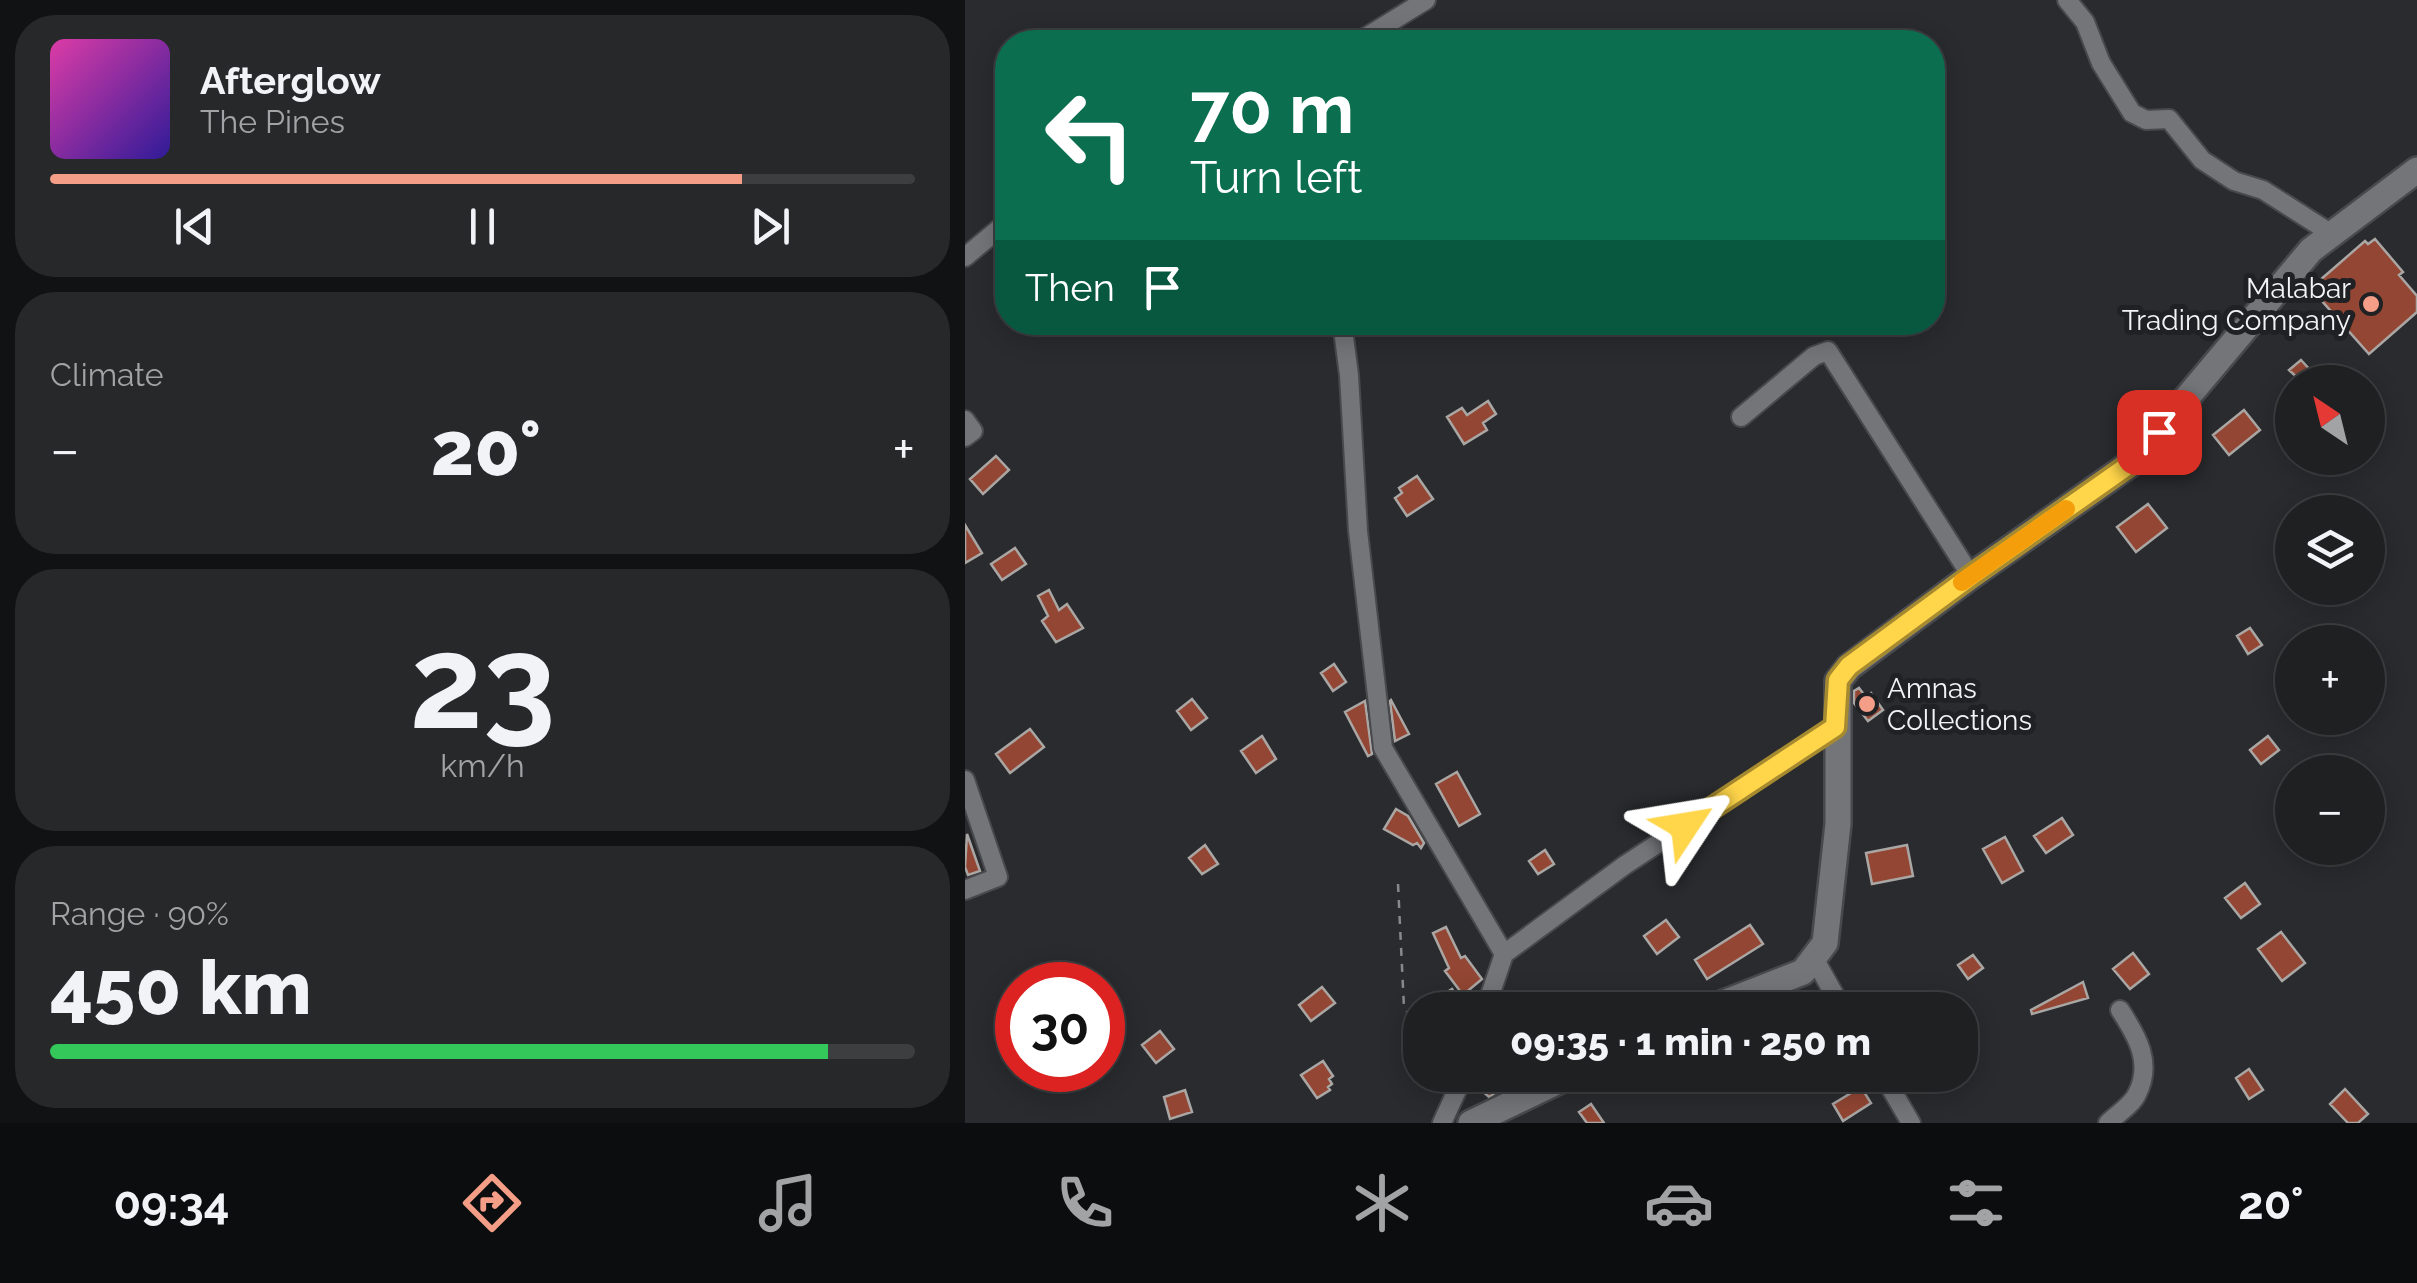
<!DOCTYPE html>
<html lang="en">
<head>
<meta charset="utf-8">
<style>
  :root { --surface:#1f2022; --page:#27282a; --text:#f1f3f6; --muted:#a1a3a5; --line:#3c3e40; --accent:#f49e88 }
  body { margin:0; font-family:Raleway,sans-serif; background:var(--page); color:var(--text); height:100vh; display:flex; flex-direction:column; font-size:38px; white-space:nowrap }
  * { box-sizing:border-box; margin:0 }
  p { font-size:32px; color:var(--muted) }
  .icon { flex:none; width:55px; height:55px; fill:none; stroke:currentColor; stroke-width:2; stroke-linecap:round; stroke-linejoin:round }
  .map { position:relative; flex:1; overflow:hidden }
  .sheet { display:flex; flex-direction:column; gap:15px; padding:15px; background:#111213; width:965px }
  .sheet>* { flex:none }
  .banner { position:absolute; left:30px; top:30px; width:950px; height:305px; border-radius:40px; box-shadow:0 5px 25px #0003,0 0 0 2px var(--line); background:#0b6e4f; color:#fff; overflow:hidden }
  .needle { width:65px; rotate:325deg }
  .buttons { position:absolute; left:1310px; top:365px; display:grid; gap:20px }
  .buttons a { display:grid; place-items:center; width:110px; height:110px; border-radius:50%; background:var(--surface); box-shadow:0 5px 25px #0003,0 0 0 2px var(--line); font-size:50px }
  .speed { position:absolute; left:30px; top:962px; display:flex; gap:20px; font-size:50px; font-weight:700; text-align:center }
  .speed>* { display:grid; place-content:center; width:130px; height:130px; border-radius:50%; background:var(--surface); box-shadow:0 5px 25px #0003,0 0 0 2px var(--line); line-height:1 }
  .speed .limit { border:15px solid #d22; background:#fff; color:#111 }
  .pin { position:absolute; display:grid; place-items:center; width:85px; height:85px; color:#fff; margin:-42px; border-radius:20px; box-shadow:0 5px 15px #0006 }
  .me { position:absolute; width:110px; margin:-55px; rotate:57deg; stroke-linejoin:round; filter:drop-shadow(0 0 8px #0008) }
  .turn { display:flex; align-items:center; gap:35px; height:210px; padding:0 30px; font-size:45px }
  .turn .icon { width:130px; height:130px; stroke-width:2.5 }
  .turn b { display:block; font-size:70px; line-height:85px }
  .then { display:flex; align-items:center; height:95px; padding:0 30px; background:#0003; gap:20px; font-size:38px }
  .big { font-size:75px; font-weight:800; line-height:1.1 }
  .sheet .card { flex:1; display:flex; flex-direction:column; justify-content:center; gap:15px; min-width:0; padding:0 35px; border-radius:40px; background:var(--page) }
  .sheet .dial { align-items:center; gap:0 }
  .dial b { font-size:130px; line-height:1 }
  .song { display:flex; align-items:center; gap:30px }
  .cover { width:120px; height:120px; border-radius:15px; background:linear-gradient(135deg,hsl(320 70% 55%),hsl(250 70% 35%)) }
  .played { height:10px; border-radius:5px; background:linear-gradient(90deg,var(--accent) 80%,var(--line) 80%) }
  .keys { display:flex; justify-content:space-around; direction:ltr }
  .heat { display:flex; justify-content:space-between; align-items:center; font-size:55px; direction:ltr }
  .charge { height:15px; border-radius:8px; background:linear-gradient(90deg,#34c759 90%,var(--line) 0) }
  .trip { position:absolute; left:438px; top:992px; width:575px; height:100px; border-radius:40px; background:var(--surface); box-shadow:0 5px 25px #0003,0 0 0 2px var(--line); font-weight:800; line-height:100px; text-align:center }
  .tab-bar { display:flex; height:160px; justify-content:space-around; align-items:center; background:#0c0d0e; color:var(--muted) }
  .tab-bar .icon { width:70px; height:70px }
  .tab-bar .on { color:var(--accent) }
  .tab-bar b { font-size:45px; color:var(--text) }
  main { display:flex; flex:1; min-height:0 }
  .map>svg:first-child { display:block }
  .building { fill:#924633; stroke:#aaa6a4; stroke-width:2.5 }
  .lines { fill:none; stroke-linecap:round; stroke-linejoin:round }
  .street-casing { stroke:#48494c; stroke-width:22 }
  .secondary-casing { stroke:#48494c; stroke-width:30 }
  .path { stroke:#88898c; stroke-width:2.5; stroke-dasharray:8 8; stroke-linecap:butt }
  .street { stroke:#747579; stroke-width:18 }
  .secondary { stroke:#747579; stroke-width:25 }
  .route-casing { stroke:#a68a30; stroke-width:25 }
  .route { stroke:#ffd54a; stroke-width:18 }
  .slow { stroke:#f59e0b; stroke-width:18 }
  .poi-dot { fill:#f49e88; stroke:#202124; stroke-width:4 }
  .labels { text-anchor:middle; stroke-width:10; stroke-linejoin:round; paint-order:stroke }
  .poi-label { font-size:28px; fill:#f2f3f5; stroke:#202124; text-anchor:end }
</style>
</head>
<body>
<main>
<section class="sheet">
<div class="card">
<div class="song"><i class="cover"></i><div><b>Afterglow</b><p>The Pines</p></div></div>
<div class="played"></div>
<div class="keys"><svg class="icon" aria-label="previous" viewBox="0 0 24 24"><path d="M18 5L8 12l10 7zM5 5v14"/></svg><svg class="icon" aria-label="pause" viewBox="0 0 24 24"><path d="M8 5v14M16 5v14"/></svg><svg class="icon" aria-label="next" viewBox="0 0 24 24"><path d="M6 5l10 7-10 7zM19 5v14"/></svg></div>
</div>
<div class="card"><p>Climate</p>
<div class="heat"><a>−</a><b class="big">20°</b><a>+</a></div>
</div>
<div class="card dial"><b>23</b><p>km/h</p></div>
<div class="card"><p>Range · 90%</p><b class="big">450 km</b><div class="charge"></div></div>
</section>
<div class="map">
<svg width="1452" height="1123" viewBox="0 0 1452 1123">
  <rect width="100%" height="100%" fill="#292b2e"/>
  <path class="building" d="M1410 239 1438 272 1434 275 1452 296V312L1404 354 1349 292 1357 285 1354 281 1400 241 1403 244Z
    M1336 360 1348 373 1337 382 1324 370Z
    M523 401 531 414 518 423 522 430 499 444 482 417 497 408 502 415Z
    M1279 410 1295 430 1264 455 1248 435Z
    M31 456 44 470 18 494 5 479Z
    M452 476 468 499 442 516 430 498 437 493 434 488Z
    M1183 504 1202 528 1171 552 1152 527Z
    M0 525 17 553 0 563Z
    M50 548 61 564 37 580 26 564Z
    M84 590 94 610 102 604 118 628 91 642 77 621 83 616 73 596Z
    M1285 628 1297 645 1283 654 1272 636Z
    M369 664 381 682 368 691 356 673Z
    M894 688 901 697 906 693 918 710 903 721 889 703V691Z
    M227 699 242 718 226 730 212 711Z
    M426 700 444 734 430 741 425 701Z
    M400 701 407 754 403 756 380 712Z
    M65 729 79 747 45 773 31 754Z
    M297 736 311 759 291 773 276 751Z
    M1303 736 1314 750 1296 764 1285 750Z
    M492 772 515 814 494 826 471 784Z
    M431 809 443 816 459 843 456 848 452 843 448 845 419 829Z
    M1097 818 1108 835 1081 853 1069 836Z
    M2 834 15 871 3 875 0 867Z
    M1040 837 1058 871 1037 883 1018 849Z
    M240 845 253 864 237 874 224 858Z
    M942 845 948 876 907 884 901 853Z
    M580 850 589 864 573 874 564 861Z
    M1280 883 1295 904 1276 918 1260 898Z
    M701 920 714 937 692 954 679 936Z
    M785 925 798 944 742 979 730 960Z
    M481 927 496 958 500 956 517 979 498 995 480 971 484 968 468 933Z
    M1316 932 1340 963 1317 981 1293 949Z
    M1168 953 1184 974 1165 989 1148 969Z
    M1008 955 1018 968 1003 979 993 965Z
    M1118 982 1123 998 1067 1014 1066 1010Z
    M357 987 370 1003 346 1021 334 1005Z
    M487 989 500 1010H454Z
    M576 992 590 1010H553Z
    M195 1031 209 1049 191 1063 177 1045Z
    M358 1061 368 1076 364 1079 367 1084 363 1087 365 1090 352 1098 336 1075Z
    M1284 1069 1298 1090 1284 1099 1271 1078Z
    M511 1075H540L547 1082 524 1097 509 1084Z
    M896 1087 906 1103 878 1121 868 1104Z
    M1380 1089 1403 1114 1393 1123H1383L1365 1104Z
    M220 1090 227 1112 205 1119 199 1097Z
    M626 1104 639 1123H622L614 1112Z"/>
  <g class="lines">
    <defs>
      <path id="street" d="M1102 0 1120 22 1136 63 1167 113 1181 120 1204 119 1237 160 1269 181 1298 190 1367 234
        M393 42 461 0
        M0 257 42 222
        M377 322 384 375 393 531 418 748 539 954 520 1010
        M776 417 849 356 863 351 1006 576
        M0 420 8 431 0 437
        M0 780 33 877 0 890
        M539 954 660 865 870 727
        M850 960 878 1010
        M918 1075 946 1123
        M477 1123 499 1075
        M1143 1123C1151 1115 1167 1105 1172 1094 1188 1063 1172 1036 1155 1010"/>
      <path id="secondary" d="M741 1010 838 972 860 943 873 824V681L884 667 1006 576 1168 462 1346 250 1452 170
        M506 1123 606 1075"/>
    </defs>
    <use href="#street" class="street-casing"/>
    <use href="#secondary" class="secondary-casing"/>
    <path class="path" d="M433 884 439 1008 455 1028"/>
    <use href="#street" class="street"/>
    <use href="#secondary" class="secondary"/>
  </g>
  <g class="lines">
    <defs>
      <path id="route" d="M720 826 870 727 873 680 884 666 1006 576 1168 462 1194 432"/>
    </defs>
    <use href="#route" class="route-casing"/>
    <use href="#route" class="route"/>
    <path class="slow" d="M997 582 1101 509"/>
  </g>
  <g class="poi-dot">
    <circle cx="1406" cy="304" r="10"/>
    <circle cx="902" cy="704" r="10"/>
  </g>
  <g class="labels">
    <g class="poi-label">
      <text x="1386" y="298">Malabar<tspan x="1386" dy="32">Trading Company</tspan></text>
      <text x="922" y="698" text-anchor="start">Amnas<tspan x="922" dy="32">Collections</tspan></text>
    </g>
  </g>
</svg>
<div class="buttons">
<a><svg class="needle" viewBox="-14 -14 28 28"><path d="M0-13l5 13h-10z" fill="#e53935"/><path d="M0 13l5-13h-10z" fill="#a1a3a5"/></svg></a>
<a><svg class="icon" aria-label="layers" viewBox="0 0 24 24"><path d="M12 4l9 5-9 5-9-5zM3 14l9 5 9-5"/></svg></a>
<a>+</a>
<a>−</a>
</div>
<div class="speed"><div class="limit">30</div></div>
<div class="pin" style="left:1194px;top:432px;background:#d93025"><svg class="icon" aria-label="arrive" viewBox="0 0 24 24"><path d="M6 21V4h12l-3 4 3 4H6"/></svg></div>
<svg class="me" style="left:720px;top:826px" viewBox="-20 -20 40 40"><path d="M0-17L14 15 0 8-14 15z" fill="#ffd54a" stroke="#fff" stroke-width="4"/></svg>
<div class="trip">09:35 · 1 min · 250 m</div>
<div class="banner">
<div class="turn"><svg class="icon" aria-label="left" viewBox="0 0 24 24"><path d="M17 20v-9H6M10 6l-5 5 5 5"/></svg><div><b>70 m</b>Turn left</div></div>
<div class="then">Then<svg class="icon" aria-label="arrive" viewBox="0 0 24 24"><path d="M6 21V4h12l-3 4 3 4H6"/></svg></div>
</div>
</div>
</main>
<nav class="tab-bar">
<b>09:34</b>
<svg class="icon on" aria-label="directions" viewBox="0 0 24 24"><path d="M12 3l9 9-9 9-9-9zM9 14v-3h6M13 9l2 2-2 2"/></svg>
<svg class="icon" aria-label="music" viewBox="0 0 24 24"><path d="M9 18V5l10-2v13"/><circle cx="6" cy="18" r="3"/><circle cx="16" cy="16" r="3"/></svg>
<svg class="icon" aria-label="phone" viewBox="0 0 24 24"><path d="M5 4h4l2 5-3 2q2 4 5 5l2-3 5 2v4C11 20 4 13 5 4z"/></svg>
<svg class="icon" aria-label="climate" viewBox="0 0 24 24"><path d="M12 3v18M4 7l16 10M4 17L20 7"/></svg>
<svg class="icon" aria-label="car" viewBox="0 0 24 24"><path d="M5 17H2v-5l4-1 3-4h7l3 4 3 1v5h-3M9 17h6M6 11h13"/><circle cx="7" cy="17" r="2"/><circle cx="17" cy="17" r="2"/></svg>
<svg class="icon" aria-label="filters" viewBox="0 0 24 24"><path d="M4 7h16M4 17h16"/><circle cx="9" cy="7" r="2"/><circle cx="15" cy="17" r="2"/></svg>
<b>20°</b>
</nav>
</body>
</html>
